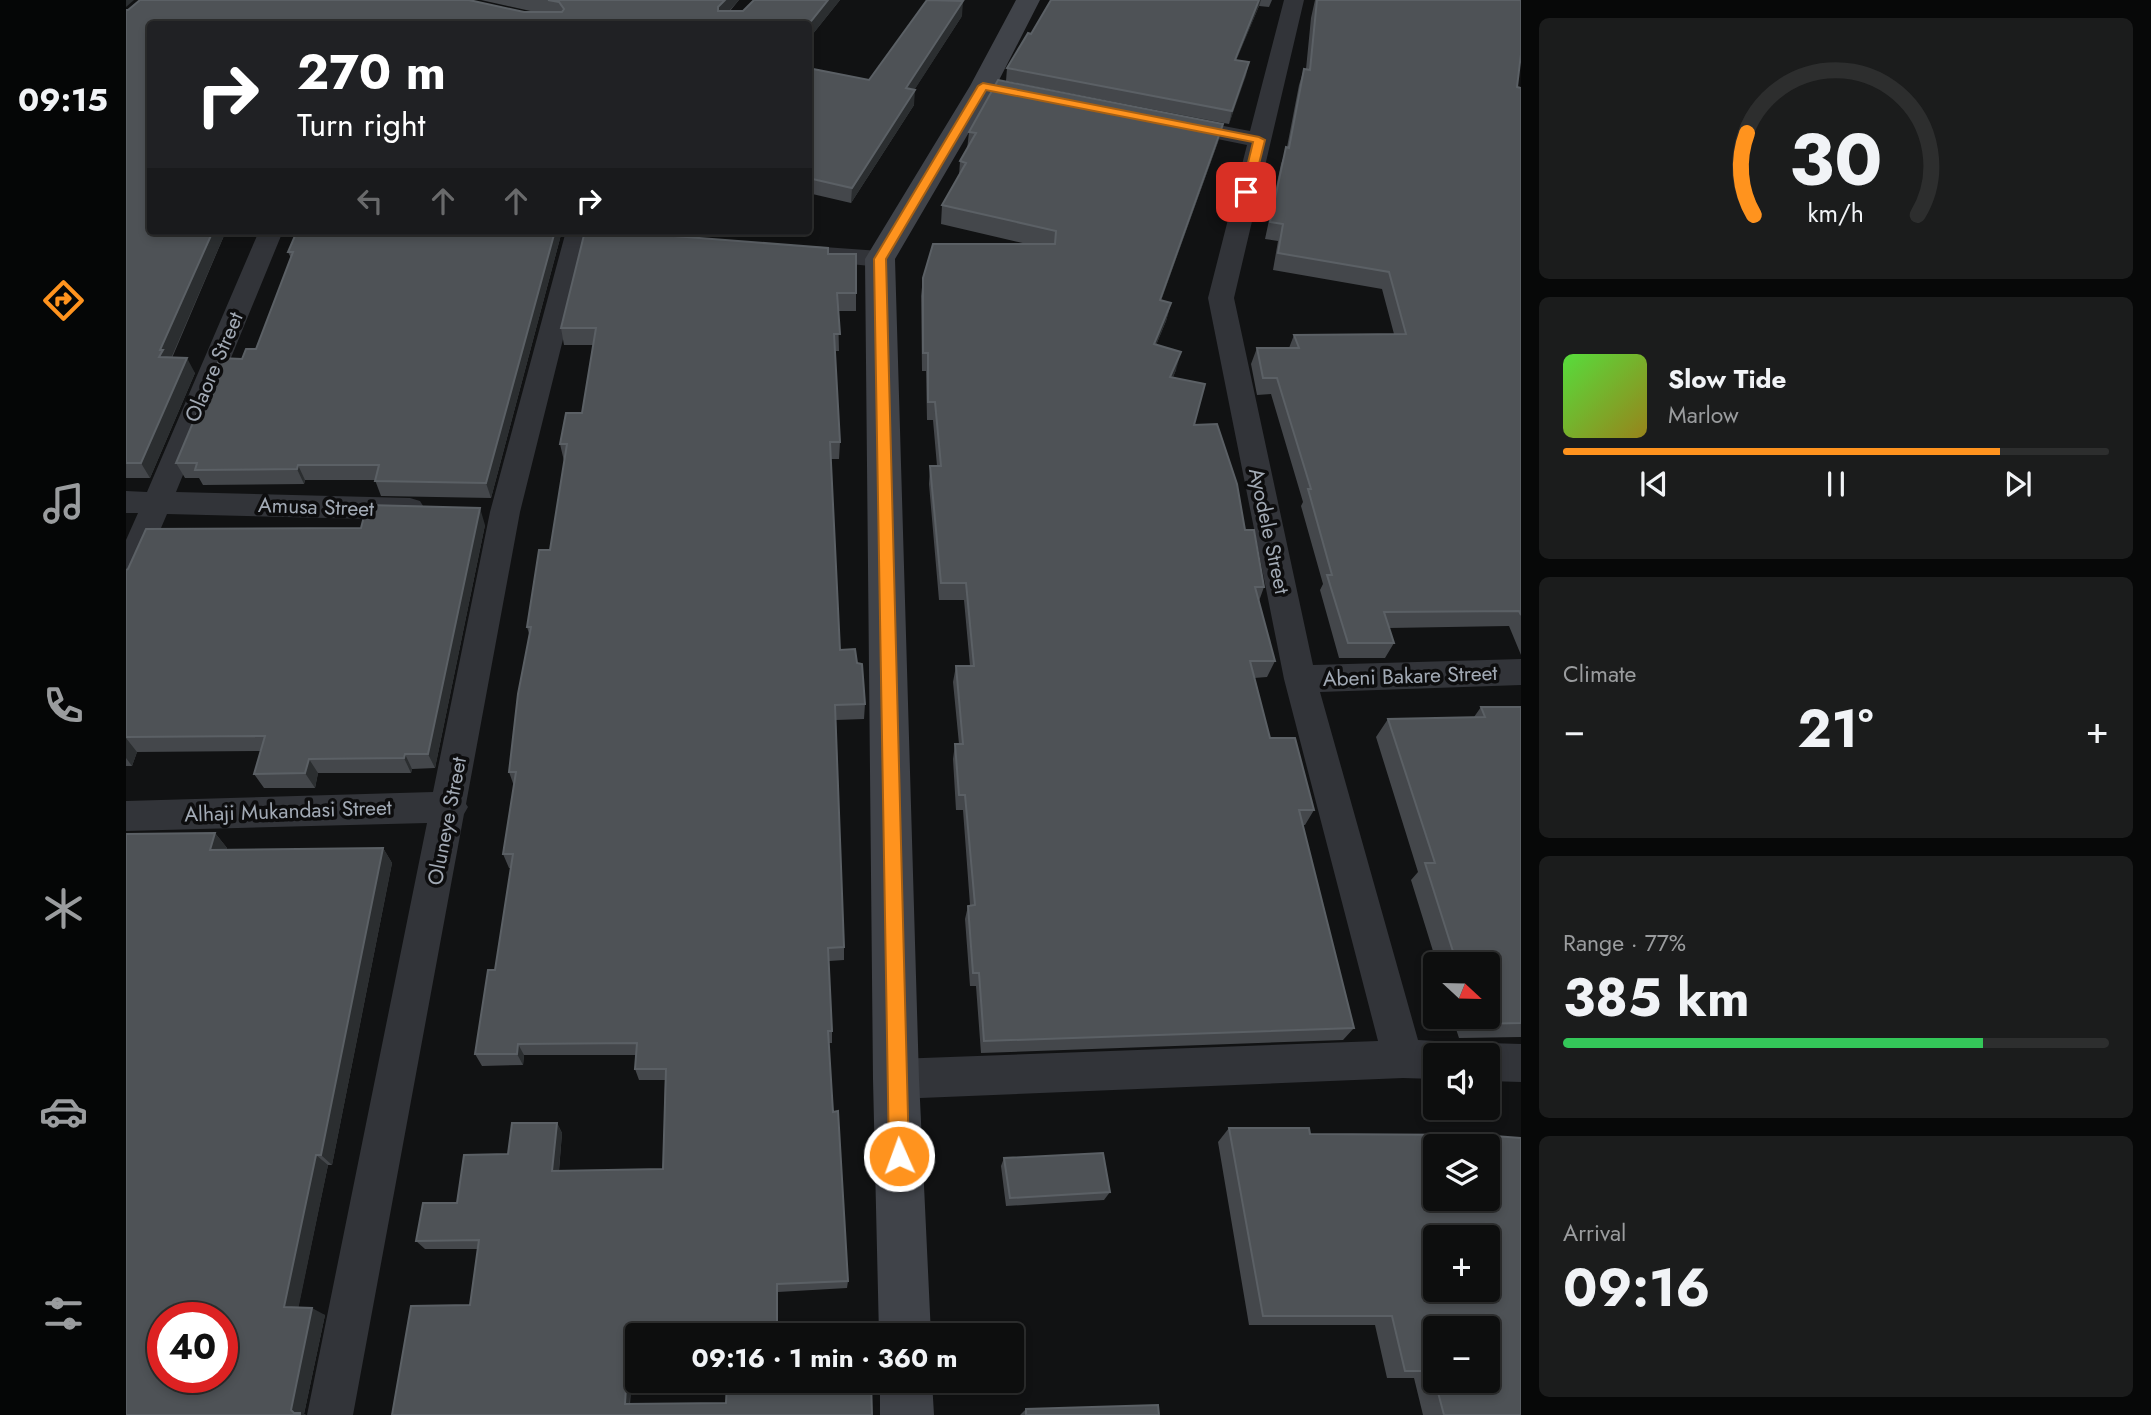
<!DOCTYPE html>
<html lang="en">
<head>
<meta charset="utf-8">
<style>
  :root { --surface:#0d0e0e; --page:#1b1c1c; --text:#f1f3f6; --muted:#9a9c9e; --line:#2d2e2e; --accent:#ff931e }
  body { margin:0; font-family:Jost,sans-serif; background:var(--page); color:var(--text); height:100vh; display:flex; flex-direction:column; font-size:26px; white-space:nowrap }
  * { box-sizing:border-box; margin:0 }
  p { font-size:23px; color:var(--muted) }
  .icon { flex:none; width:38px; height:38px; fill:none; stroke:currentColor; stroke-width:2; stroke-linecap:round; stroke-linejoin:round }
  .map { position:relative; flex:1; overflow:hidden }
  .panel { display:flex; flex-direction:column; gap:18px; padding:18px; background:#070808; width:630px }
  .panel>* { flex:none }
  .guide { position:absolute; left:21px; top:21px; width:665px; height:214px; border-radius:7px; box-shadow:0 4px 10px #0003,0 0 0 2px var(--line); background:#202124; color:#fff; overflow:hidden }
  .needle { width:46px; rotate:112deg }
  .controls { position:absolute; left:1297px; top:952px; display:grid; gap:14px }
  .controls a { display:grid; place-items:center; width:77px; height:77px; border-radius:7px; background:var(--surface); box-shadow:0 4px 10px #0003,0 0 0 2px var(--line); font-size:35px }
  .speed { position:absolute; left:21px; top:1302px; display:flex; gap:14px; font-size:35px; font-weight:700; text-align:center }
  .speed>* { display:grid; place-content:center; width:91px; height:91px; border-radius:50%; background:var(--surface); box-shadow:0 4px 10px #0003,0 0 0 2px var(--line); line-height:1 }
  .speed .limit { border:10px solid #d22; background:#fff; color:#111 }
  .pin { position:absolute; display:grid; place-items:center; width:60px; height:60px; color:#fff; margin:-30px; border-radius:14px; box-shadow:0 4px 10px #0006 }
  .me { position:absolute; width:77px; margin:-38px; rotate:358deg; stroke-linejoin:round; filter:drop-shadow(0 0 5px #0008) }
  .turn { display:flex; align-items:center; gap:24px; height:147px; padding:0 35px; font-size:32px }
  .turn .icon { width:91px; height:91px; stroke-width:2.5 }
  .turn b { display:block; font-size:49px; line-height:60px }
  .lanes { display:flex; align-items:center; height:66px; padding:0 35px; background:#0003; justify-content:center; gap:35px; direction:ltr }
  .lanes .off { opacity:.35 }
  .big { font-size:52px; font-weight:700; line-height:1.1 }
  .panel .card { flex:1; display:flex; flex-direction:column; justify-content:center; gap:10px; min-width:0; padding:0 24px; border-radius:10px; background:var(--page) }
  .panel .dial { align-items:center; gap:0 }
  .dial svg { height:182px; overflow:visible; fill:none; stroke:var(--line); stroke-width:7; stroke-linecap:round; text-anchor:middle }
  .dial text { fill:var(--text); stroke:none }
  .song { display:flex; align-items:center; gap:21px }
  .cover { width:84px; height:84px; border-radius:10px; background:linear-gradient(135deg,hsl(110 70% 55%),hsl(50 70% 35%)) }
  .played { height:7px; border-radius:4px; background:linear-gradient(90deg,var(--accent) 80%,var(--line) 80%) }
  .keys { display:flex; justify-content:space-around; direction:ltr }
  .heat { display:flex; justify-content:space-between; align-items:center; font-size:38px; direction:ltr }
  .charge { height:10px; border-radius:5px; background:linear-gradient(90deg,#34c759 77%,var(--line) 0) }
  .trip { position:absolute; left:499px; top:1323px; width:399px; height:70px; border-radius:7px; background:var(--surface); box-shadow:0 4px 10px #0003,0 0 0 2px var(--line); font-weight:700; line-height:70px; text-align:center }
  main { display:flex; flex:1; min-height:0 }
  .tab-bar { display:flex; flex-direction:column; width:126px; justify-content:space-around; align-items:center; background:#050606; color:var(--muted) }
  .tab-bar .icon { width:49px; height:49px }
  .tab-bar .current { color:var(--accent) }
  .tab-bar b { font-size:32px; color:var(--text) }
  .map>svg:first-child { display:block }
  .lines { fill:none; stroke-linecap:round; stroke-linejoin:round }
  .street { fill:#323439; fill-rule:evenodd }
  .secondary { fill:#404349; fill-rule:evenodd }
  .wall { fill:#44474b }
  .shaded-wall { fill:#2b2e30 }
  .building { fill:#4e5256; stroke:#5b6065; stroke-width:2; fill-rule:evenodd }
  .route { fill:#ff931e; stroke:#a66014; stroke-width:2 }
  .labels { text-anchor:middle; stroke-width:7; stroke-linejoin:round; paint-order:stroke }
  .street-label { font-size:21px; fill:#a2aab5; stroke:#0d0d0e }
</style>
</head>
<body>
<main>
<nav class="tab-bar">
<b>09:15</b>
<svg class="icon current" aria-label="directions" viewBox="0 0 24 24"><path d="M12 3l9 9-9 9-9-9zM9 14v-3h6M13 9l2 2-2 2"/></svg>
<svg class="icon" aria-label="music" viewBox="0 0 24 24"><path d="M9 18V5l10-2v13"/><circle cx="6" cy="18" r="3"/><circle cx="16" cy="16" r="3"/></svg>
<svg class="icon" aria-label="phone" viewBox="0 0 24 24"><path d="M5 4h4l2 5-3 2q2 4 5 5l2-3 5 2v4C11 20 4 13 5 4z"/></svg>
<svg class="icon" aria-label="climate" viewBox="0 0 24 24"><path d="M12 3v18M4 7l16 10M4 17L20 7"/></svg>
<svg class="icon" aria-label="car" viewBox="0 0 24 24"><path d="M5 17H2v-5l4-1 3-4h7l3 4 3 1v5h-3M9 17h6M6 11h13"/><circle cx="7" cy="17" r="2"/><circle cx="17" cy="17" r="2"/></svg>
<svg class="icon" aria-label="filters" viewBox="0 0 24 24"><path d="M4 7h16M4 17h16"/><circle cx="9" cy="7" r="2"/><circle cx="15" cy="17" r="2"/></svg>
</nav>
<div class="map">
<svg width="1395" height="1415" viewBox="0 0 1395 1415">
  <rect width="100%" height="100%" fill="#111213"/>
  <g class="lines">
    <path class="street" d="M1158 0H1178L1108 298 1187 665 1395 659V685L1194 692 1292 1040 1309 1041 1323 1046 1327 1055H1309V1079L1277 1078 770 1099 756 1093 750 1079 756 1065 770 1059 1252 1041 1158 679 1082 298 1121 145 1042 129 1039 124 1042 119 1050 117 1124 131Z
      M133 231H157L50 492 284 498 294 501 299 509 294 517 284 520 41 514 11 584 0 588V540L12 513H0V491L21 492Z
      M440 231H464L394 512 340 804 342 807 338 814 227 1415H181L301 823 0 831V801L307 792 364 512Z
      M684 246 754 251 763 254 767 259 763 264 754 267 675 259 672 254 675 249Z
      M1362 1043 1395 1044V1082L1362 1081V1055H1345L1348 1048Z"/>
    <path class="secondary" d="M890 0H914L870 86 769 259 793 1079 805 1335H753L747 1079 739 259 844 86Z
      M754 1381H806L808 1415H754Z"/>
  </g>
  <path class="wall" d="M355 0H613L604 11H617L628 0H714L682 40 24 24 100 231 46 358 69 373 24 478H0V10L409 12Z
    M925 0H1146L1143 7 1133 6 1110 60 1123 62 1103 124 880 81 881 68 905 34Z
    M1189 0H1395L1391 87 1395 88V655L1383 626 1263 628 1268 643 1259 658H1213L1194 590 1197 584 1175 506 1177 502 1145 394 1131 395 1125 364 1131 348H1163L1168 335 1268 334 1256 289 1147 270 1152 241 1139 239 1155 164 1161 147 1173 85 1178 69H1180L1185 18Z
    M836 16 788 90V105L725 203 682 193V68L743 80Z
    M1097 124 1092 142 1035 300 1045 303 1040 321 1030 345 1050 370 1047 377 1068 425 1119 530 1138 587 1133 601 1149 661 1141 677 1128 678 1144 738 1188 810 1179 825H1177L1228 1028 1217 1040 855 1053 850 986H844L839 919 842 906 844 905 837 810H830L827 759 829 744H833L827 682 830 666H844L838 600H813L803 484 804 466H811L807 420H801L800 371H796L795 296 797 278 901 244 815 224 816 205 833 176 834 161 841 150 843 132Z
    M171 231H436L365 498 255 496 249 480H179L178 484 77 485 73 478H59L50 463 116 359 130 349 165 258 162 252Z
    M702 254 730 293V311H712L713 351H709L714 442 713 459H705L714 650 731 663 739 704 738 719 710 720 718 947V960L703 961 706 1031V1043H703L707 1112 722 1281 721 1288 652 1292 511 1335V1343H508L504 1404 746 1415H266L344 1305 352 1249H299L290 1241 382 1154 431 1123 436 1133 433 1171 537 1169 539 1080H513L509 1069 510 1055H398L397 1065 356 1066 349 1054 369 970 385 868H383L377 854 388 786 383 772 404 637 401 627 424 550 438 461 434 444 456 413 467 345H438L435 328Z
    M359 525 309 768 286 769 285 773H192L189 788H138L128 774 135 751 11 752 6 766H0V570L235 528Z
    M1355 707H1395V1037L1333 1038 1326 1017H1362V964H1311L1285 880 1292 872 1250 737 1262 719 1348 717Z
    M89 833 101 848 100 850 257 848 266 863 206 1165H202L172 1308 199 1315 178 1414 180 1415H0Z
    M1103 1128 1184 1134 1395 1415H1297L1288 1378H1261L1249 1325H1123L1092 1142Z
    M878 1158 984 1192 978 1200 880 1206 875 1166Z
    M900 1409 1033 1415H894Z"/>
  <path class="shaded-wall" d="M0 0H8L0 7Z
    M599 0H613L593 22 592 7Z
    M702 0H714L682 40V25Z
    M1133 0H1135L1133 6 1105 73 1109 60Z
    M837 1 836 16 780 103V88Z
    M1123 62 1120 76 1103 124 1106 111Z
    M789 90 788 105 725 203 726 188Z
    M1097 124 1092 142 1029 318 1034 300Z
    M87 231H100L43 363 33 357 34 350Z
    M429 231H436L365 498 360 483Z
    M1045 303 1040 321 1023 362 1028 344Z
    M1055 352 1050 370 1039 395 1044 377Z
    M61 358 69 373 24 478 15 463Z
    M172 465 179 480 178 484 171 469Z
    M354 508 359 525 309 768 302 754Z
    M0 738 11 752 6 766 0 758Z
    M279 754 286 769 285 773 278 758Z
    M183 759 192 773 189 788 179 773Z
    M89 833 101 848 96 865 84 850Z
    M257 848 266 863 206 1165 195 1155Z
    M392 1044 398 1055 397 1065 391 1054Z
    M431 1123 436 1133 432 1180 426 1171Z
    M190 1155 202 1165 171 1315 158 1307Z
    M651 1284 652 1292V1335H651Z
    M186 1308 199 1315 178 1414 180 1415H174L168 1413 165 1410Z
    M503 1337 508 1343 503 1409 499 1404Z"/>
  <path class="building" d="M14 0H343L398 12H436L438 9 433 2 422 0H599L592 7V11H617L628 0H702L682 25 24 24V231H87L34 350H37L33 357 61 358 15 463H0V10H2Z
    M801 0 837 1 780 88 789 90 726 188 682 178V68L743 80Z
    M925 0H1133L1109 60 1123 62 1106 111 881 68 902 33 905 34Z
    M1191 0H1395V54L1391 87 1395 88V615L1393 611 1258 612 1268 643H1222L1201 575H1206L1182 489H1185L1151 378H1137L1131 348H1173L1168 335 1280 334 1263 272 1152 253 1157 224 1144 222 1160 147 1163 148 1178 69 1184 70Z
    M872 80 1097 124 1034 300 1045 303 1028 344 1055 352 1044 377 1079 384 1068 425 1091 424 1111 484 1119 530H1128L1138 587H1129L1149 661H1124L1144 738H1169L1188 810H1173L1228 1028 858 1041 853 973H847L842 906 849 905 839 795H833L829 744H837L830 666H848L840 583H815L804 466H815L809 402H802V353H797V278L807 244H929L930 231 816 205 840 163 834 161 850 133 843 132Z
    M171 231H429L360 483 249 481 253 465H172L171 469 69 470 71 463H50L94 358 116 359 120 349H130L167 252H162Z
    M459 231H483L702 248V254H730V293H711L714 334H708L714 442H704L714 650 729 649 731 663 736 664 739 704 709 705 718 947 702 948 706 1031H702L707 1112 712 1111 722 1281 651 1284V1335H511V1337H503L499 1404 600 1403 601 1381H745L746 1415H266L285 1306 344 1305 353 1240 290 1241 297 1203H331L338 1155 382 1154 386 1123H431L426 1171 537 1169 540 1069H509L511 1043 392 1044 391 1054H349L362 970H369L387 854H377L390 772H383L392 694 405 627H401L413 550H424L441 444H434L440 413H456L470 328H435Z
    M241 505 354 508 302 754H279L278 758 183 759 179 773 128 774 139 736 0 737V570L2 569 20 529 235 528Z
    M1355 707H1395V1023L1349 1024 1347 1017H1362V964H1331L1299 863H1309L1262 719 1359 717Z
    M89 833 84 850 257 848 195 1155H190L158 1307 186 1308 165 1410 168 1413H174V1415H0V834ZM37 1318H96V1377H37Z
    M1103 1128H1183L1184 1134 1355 1135 1395 1138V1415H1318L1309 1381H1362V1328H1309V1379L1307 1371H1279L1266 1316H1137ZM1309 1146H1362V1199H1309ZM1309 1237H1362V1290H1309Z
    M977 1153 984 1192 884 1198 878 1158Z
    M1032 1405 1033 1415H900V1409Z"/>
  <path class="route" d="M857 83 1133 137 1139 140 1126 192 1120 196 1115 192 1127 142 860 90 760 259 783 1156 780 1163 773 1166 766 1163 763 1156 748 259 852 86Z"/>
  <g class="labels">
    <g class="street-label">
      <text transform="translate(88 367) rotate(-67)" y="7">Olaore Street</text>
      <text transform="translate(190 507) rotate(2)" y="7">Amusa Street</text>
      <text transform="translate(1143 531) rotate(78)" y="7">Ayodele Street</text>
      <text transform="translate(1284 676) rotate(-2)" y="7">Abeni Bakare Street</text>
      <text transform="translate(162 811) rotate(-2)" y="7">Alhaji Mukandasi Street</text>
      <text transform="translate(321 821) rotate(-79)" y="7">Oluneye Street</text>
    </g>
  </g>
</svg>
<div class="controls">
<a><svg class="needle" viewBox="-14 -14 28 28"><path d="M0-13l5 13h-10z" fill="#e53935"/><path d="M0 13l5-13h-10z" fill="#9a9c9e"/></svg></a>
<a><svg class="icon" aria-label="sound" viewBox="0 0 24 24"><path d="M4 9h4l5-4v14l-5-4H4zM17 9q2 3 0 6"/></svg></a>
<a><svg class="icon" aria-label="layers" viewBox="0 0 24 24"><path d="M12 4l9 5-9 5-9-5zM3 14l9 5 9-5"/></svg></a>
<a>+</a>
<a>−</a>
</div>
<div class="speed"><div class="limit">40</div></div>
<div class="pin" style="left:1120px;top:192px;background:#d93025"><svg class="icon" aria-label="arrive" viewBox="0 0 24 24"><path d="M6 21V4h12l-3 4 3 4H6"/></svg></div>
<svg class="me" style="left:773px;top:1156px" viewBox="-20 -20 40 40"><circle r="17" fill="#ff931e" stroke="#fff" stroke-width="3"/><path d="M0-11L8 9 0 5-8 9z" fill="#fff"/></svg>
<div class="trip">09:16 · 1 min · 360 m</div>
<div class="guide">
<div class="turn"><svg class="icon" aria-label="right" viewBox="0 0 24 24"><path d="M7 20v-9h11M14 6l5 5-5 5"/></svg><div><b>270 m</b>Turn right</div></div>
<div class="lanes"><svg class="icon off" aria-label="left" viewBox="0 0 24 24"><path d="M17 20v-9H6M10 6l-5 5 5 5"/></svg><svg class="icon off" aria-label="ahead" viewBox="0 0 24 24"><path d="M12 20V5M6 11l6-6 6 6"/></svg><svg class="icon off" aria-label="ahead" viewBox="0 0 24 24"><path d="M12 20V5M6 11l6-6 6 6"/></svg><svg class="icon" aria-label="right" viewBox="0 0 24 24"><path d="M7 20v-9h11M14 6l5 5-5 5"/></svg></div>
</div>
</div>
<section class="panel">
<div class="card dial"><svg viewBox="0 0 100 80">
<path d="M14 69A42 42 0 1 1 86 69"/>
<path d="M14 69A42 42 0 0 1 11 33" stroke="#ff931e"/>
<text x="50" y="56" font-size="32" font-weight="700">30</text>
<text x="50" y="72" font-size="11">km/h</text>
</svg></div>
<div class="card">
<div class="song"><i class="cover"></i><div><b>Slow Tide</b><p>Marlow</p></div></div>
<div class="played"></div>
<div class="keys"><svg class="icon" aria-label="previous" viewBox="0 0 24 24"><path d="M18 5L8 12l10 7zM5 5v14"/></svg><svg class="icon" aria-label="pause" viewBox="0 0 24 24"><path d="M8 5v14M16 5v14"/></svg><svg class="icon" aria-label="next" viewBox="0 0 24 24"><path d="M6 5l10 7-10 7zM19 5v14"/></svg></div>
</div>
<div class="card"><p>Climate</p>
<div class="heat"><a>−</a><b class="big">21°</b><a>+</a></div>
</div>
<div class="card"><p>Range · 77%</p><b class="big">385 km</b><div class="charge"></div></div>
<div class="card"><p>Arrival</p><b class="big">09:16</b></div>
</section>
</main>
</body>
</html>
